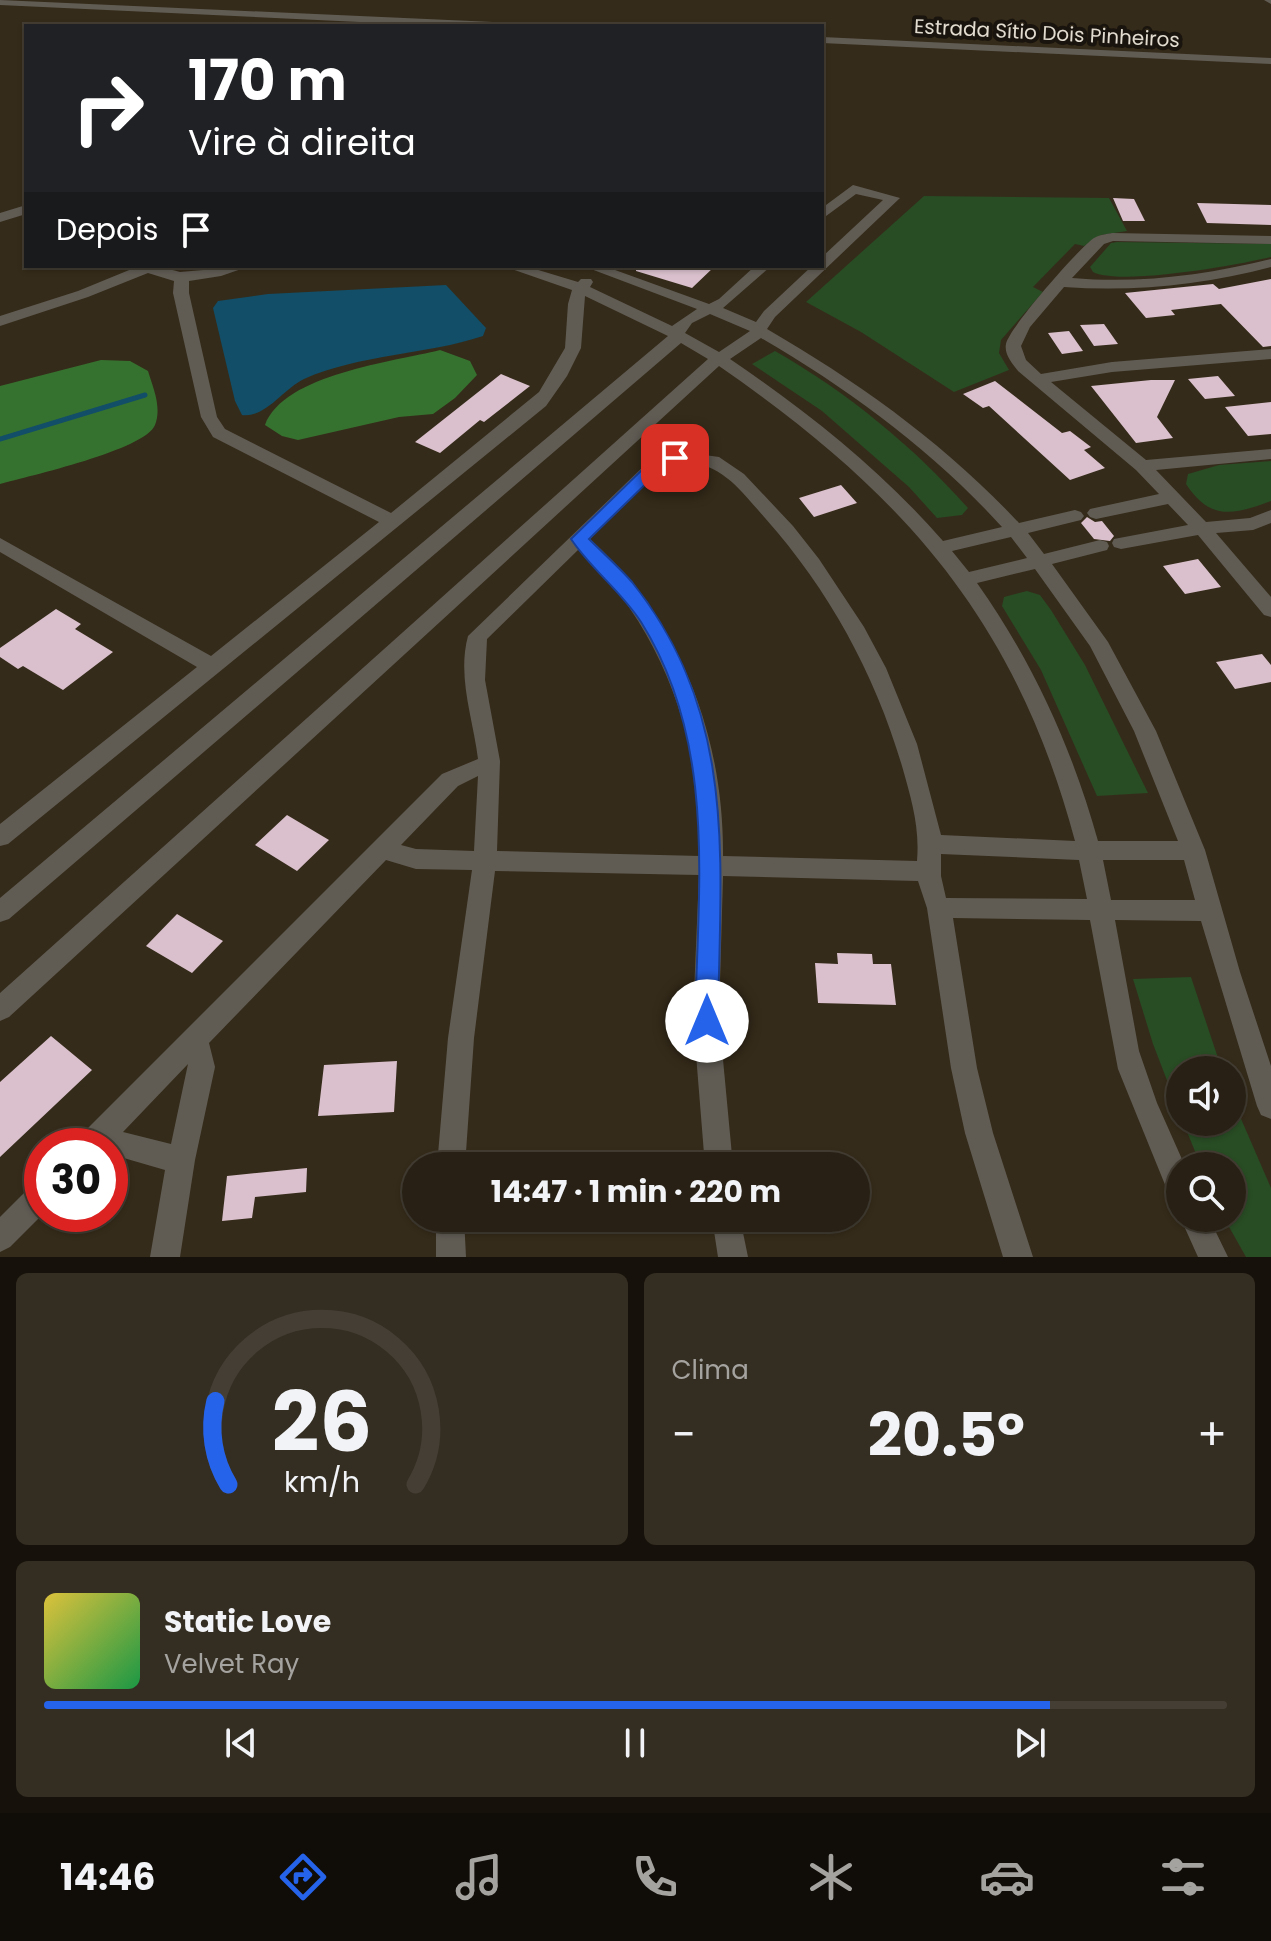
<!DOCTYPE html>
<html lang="pt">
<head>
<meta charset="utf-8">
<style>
  :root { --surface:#282014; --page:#342d22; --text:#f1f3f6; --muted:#a5a3a0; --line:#443e34; --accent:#2563eb }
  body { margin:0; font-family:Poppins,sans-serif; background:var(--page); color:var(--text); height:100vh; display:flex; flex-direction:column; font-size:30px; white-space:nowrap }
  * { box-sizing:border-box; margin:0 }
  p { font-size:26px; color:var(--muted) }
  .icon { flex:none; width:44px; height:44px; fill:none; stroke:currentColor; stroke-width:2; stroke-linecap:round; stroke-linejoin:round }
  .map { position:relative; height:1257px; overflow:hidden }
  .details { display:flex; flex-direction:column; gap:16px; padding:16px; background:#16120b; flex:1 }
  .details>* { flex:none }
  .banner { position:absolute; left:24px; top:24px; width:800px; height:244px; border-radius:0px; box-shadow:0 2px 6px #0004,0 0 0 2px var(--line); background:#202124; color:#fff; overflow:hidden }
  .controls { position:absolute; left:1166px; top:1056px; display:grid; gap:16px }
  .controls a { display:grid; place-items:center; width:80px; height:80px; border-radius:50%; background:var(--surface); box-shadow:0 2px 6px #0004,0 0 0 2px var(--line); font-size:40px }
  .speed { position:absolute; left:24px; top:1128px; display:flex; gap:16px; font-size:40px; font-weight:700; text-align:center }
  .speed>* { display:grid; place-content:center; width:104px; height:104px; border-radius:50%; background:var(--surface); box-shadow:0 2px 6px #0004,0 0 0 2px var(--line); line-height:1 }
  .speed .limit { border:12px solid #d22; background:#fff; color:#111 }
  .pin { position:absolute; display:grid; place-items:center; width:68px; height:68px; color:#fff; margin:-34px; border-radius:16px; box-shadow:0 4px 12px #0006 }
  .me { position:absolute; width:88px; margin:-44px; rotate:0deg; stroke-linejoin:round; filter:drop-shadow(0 0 6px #0008) }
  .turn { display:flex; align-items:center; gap:28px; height:168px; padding:0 32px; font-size:36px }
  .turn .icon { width:104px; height:104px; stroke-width:2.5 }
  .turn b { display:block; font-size:56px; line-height:68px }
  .then { display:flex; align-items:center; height:76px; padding:0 32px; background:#0003; gap:16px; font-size:30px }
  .big { font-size:60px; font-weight:700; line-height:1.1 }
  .details .tile { flex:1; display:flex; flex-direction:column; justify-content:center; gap:12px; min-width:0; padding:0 28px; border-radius:12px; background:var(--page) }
  .details .dial { align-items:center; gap:0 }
  .dial svg { height:208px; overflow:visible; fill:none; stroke:var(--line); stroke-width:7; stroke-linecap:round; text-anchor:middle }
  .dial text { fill:var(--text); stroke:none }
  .song { display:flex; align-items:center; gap:24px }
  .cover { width:96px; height:96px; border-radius:12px; background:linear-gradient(135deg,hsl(50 70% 55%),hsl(140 70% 35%)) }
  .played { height:8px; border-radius:4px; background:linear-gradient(90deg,var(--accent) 85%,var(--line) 85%) }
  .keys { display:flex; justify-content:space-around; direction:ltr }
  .heat { display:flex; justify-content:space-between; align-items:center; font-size:44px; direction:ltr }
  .details .tiles { flex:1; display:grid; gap:16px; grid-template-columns:1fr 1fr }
  .tile:last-child { grid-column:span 2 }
  .trip { position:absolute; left:402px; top:1152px; width:468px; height:80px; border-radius:40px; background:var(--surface); box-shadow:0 2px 6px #0004,0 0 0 2px var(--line); font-weight:700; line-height:80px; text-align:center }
  .dock { display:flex; height:128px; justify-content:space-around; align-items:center; background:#100d08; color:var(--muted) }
  .dock .icon { width:56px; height:56px }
  .dock .on { color:var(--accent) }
  .dock b { font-size:36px; color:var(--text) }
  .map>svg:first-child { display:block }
  .green { fill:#284c24 }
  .forest { fill:#36722f }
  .water { fill:#124e67 }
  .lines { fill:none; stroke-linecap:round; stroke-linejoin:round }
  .stream { stroke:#124e67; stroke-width:5 }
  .building { fill:#d9c0cc }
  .minor { fill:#605c54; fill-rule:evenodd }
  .route { fill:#2563eb; stroke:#184099; stroke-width:2 }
  .labels { text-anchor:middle; stroke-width:8; stroke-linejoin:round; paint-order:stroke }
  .far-street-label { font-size:20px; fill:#e1dbd0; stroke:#19140d }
</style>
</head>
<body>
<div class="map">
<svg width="1271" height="1257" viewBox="0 0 1271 1257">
  <rect width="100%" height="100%" fill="#352b1a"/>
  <path class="green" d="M924 196 1109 198 1127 231 1101 235 1084 246 1075 244 1033 287 1043 292 1001 340 999 353 1009 370 954 392 861 332 806 302Z
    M1117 242 1271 244V257C1238 265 1120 286 1093 272L1090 267 1111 243Z
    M775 351C847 392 913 446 968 508L962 515 937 518 909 487 822 411 752 364Z
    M1271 461V501C1234 515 1210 521 1186 484L1188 474 1219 465Z
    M1027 591 1040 595 1051 610 1085 665 1148 793 1097 796 1041 670 1002 606 1004 597Z
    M1191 977 1222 1070H1180V1114L1153 1044 1133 979Z
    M1232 1098 1271 1188V1257H1246L1224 1218H1232V1166H1201L1183 1122H1232Z"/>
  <path class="forest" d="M440 350 470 361 477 375 455 398 433 414 399 417 298 440 282 436 265 425C284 374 393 362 440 350Z
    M101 360 130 361 148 371C153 388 162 407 155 425 145 450 29 476 0 484V386Z"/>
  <path class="water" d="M446 285 486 328 483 336C426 355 360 354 304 379 283 389 266 418 242 415L235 401 213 308 218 301 268 294Z"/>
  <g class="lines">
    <path class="stream" d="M0 439 145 395"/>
  </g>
  <path class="building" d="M1113 198 1134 199 1145 221H1123Z
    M1197 203 1271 205V225L1207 223Z
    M636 266H715L692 288 636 271Z
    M1271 279V346L1263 347 1221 304 1171 310 1175 315 1146 318 1125 293 1213 284 1219 289Z
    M1104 324 1118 344 1094 346 1080 325Z
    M1069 331 1083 351 1062 354 1048 333Z
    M501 374 530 386 484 422 480 420 440 453 415 442Z
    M1218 376 1235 396 1205 399 1188 379Z
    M1151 380H1175L1157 417 1173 438 1136 443 1091 386Z
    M995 381 1062 433 1070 431 1091 447 1084 450 1105 468 1070 480 989 406 983 408 963 394Z
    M1271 402V434L1248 436 1225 407Z
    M841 485 857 503 814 517 799 498Z
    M1087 517 1095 522 1102 521 1114 536 1110 541 1094 539 1081 523Z
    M1198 559 1221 587 1185 594 1163 566Z
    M56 609 81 624 75 629 113 652 63 690 23 666 18 669 0 657V648Z
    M1262 654 1271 665V682L1235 689 1216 662Z
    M287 815 329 840 297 871 255 845Z
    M177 914 223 941 192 973 146 946Z
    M837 953 872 954 873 964H891L896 1005 818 1003 815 963 838 964Z
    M51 1036 92 1070 0 1157V1082Z
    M397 1061 394 1112 318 1116 324 1065Z
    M307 1168 306 1192 255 1197 252 1218 222 1221 227 1176Z"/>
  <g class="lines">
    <path class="minor" d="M0 0 515 23 521 26H444L0 5Z
      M1264 0H1271V4Z
      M822 37 1271 58V64L822 43Z
      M853 185 900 198 775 317 767 329C860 383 945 444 1019 523L1075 510 1081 512 1084 516 1081 520 1028 533 1044 554 1100 540 1107 542 1109 546 1107 550 1052 564 1108 642 1156 731 1205 850 1240 972 1271 1066V1119L1261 1115 1257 1106 1201 921 1115 920 1139 1051 1157 1103 1185 1166H1180V1201L1170 1197 1118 1069 1090 920 953 918 977 1068 993 1133 1033 1257H1003L965 1133 951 1068 927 908 918 881 723 876 719 1017 733 1166H705L693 1017 699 875 495 871 474 1038 465 1166H437L448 1038 472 870 416 869 386 860 209 1043 215 1067 195 1160 180 1257H150L165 1170 110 1154V1146H76L80 1136 442 774 478 759C473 718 457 677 468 636L648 462 683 452 719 457 744 474 793 526 819 559 864 627 886 668 917 744 941 835 1075 841C1016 620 904 494 719 366L9 1017 0 1021V993L708 359 681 343 9 919 0 922V898L668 336 585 296 581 348 567 376 546 406 8 844 0 846V824L197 667 0 552V538L211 656 379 522 213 437 201 417 173 293 174 281 148 273 88 297 0 326V316L78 291 139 266H158L180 272 250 266 221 276 189 281V293L217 417 225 429 391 513 539 392 565 348 568 304 572 290 503 266H525L578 282 581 279H591L593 282 590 287 672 326 697 309 583 266H604L709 304 719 299 755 266H771L723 308 756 322 764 311 812 266H822V257L883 200 856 194 822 219V208ZM710 314 750 331 719 352 685 333 692 323ZM761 338C850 390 932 450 1002 527L943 541C880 469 808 412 730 359ZM683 463C721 461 742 492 765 518 829 590 875 674 902 766 911 798 920 827 917 861L723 856C724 736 680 620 590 539L660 470ZM1011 537 1027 558 969 572 952 551ZM579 549C664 629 702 741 700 856L497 851 500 761 485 680 487 639ZM1035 569 1090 646 1134 731 1178 841H1098C1072 748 1033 662 977 583ZM478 776 474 851 416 849 401 845 458 786ZM941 854 1079 860 1087 899 946 898 941 876ZM1103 860H1184L1195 900H1111ZM188 1064 171 1144 123 1132Z
      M26 205V214L0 222V213Z
      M1112 233 1271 236V244L1113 241 1104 244 1072 278C1139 284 1206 275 1271 259V267C1204 285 1134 292 1064 287L1030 327 1021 346 1026 360 1041 374 1112 362 1271 349V359L1112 372 1051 382 1146 460 1271 449V459L1156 470 1206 522 1250 518 1271 510V523L1253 530 1216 533 1271 597V617L1264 615 1198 535 1121 549 1114 547 1112 543 1114 539 1188 525 1168 504 1096 519 1090 517 1087 513 1090 509 1159 494 1136 470 1018 371C1012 363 1004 354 1006 344 1009 328 1079 248 1094 238 1099 235 1107 234 1112 233Z
      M42 1181 43 1214 10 1247 0 1252V1217L32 1185Z
      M1180 1217 1209 1218 1228 1257H1198Z
      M436 1218H464L466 1257H436Z
      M712 1218H740L748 1257H718Z"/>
  </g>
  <path class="route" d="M675 453 683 458 660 470 589 539C603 553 619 567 632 582 739 716 720 862 718 1021L715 1029 707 1032 698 1029 695 1021C698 886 717 743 641 622 621 591 591 569 571 539L649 463Z"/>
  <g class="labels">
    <g class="far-street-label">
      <text transform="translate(1047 33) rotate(3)" y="7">Estrada Sítio Dois Pinheiros</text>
    </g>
  </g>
</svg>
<div class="controls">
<a><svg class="icon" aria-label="sound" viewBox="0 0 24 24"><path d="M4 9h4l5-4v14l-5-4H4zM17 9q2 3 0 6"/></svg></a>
<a><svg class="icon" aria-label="search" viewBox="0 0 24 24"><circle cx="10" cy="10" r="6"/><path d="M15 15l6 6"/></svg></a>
</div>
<div class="speed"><div class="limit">30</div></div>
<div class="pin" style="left:675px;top:458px;background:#d93025"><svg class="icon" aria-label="arrive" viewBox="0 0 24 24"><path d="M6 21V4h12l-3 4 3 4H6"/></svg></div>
<svg class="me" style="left:707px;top:1021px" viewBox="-20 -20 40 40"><circle r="19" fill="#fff"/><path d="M0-13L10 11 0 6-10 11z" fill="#2563eb"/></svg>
<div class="trip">14:47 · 1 min · 220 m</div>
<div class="banner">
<div class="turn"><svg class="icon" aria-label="right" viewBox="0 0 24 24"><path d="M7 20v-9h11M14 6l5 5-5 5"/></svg><div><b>170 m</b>Vire à direita</div></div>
<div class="then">Depois<svg class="icon" aria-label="arrive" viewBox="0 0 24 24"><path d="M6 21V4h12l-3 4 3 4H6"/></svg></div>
</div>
</div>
<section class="details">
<div class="tiles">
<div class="tile dial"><svg viewBox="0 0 100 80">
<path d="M14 69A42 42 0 1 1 86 69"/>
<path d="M14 69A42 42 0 0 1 9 37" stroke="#2563eb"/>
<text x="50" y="56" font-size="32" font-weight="700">26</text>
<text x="50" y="72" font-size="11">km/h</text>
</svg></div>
<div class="tile"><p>Clima</p>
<div class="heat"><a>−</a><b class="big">20.5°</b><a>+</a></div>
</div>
<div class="tile">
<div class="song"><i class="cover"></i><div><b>Static Love</b><p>Velvet Ray</p></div></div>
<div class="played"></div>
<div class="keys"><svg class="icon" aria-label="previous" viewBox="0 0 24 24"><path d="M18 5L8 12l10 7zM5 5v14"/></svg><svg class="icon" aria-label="pause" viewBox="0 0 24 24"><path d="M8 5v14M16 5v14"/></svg><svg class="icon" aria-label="next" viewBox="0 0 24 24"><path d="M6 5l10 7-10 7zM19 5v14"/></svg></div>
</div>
</div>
</section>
<nav class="dock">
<b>14:46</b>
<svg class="icon on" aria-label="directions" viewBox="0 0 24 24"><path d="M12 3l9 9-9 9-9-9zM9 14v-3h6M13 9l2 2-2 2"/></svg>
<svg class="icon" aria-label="music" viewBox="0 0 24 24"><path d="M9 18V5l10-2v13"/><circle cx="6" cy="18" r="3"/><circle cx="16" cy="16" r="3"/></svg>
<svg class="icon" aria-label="phone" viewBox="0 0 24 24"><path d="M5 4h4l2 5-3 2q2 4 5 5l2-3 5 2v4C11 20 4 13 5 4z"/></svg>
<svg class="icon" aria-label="climate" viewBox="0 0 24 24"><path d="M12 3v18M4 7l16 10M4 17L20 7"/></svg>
<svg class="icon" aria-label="car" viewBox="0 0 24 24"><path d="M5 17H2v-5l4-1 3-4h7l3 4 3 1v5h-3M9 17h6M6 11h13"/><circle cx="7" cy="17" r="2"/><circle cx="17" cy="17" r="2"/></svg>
<svg class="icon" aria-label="filters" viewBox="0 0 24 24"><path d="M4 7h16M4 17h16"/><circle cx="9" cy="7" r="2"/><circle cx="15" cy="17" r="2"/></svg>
</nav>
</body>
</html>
